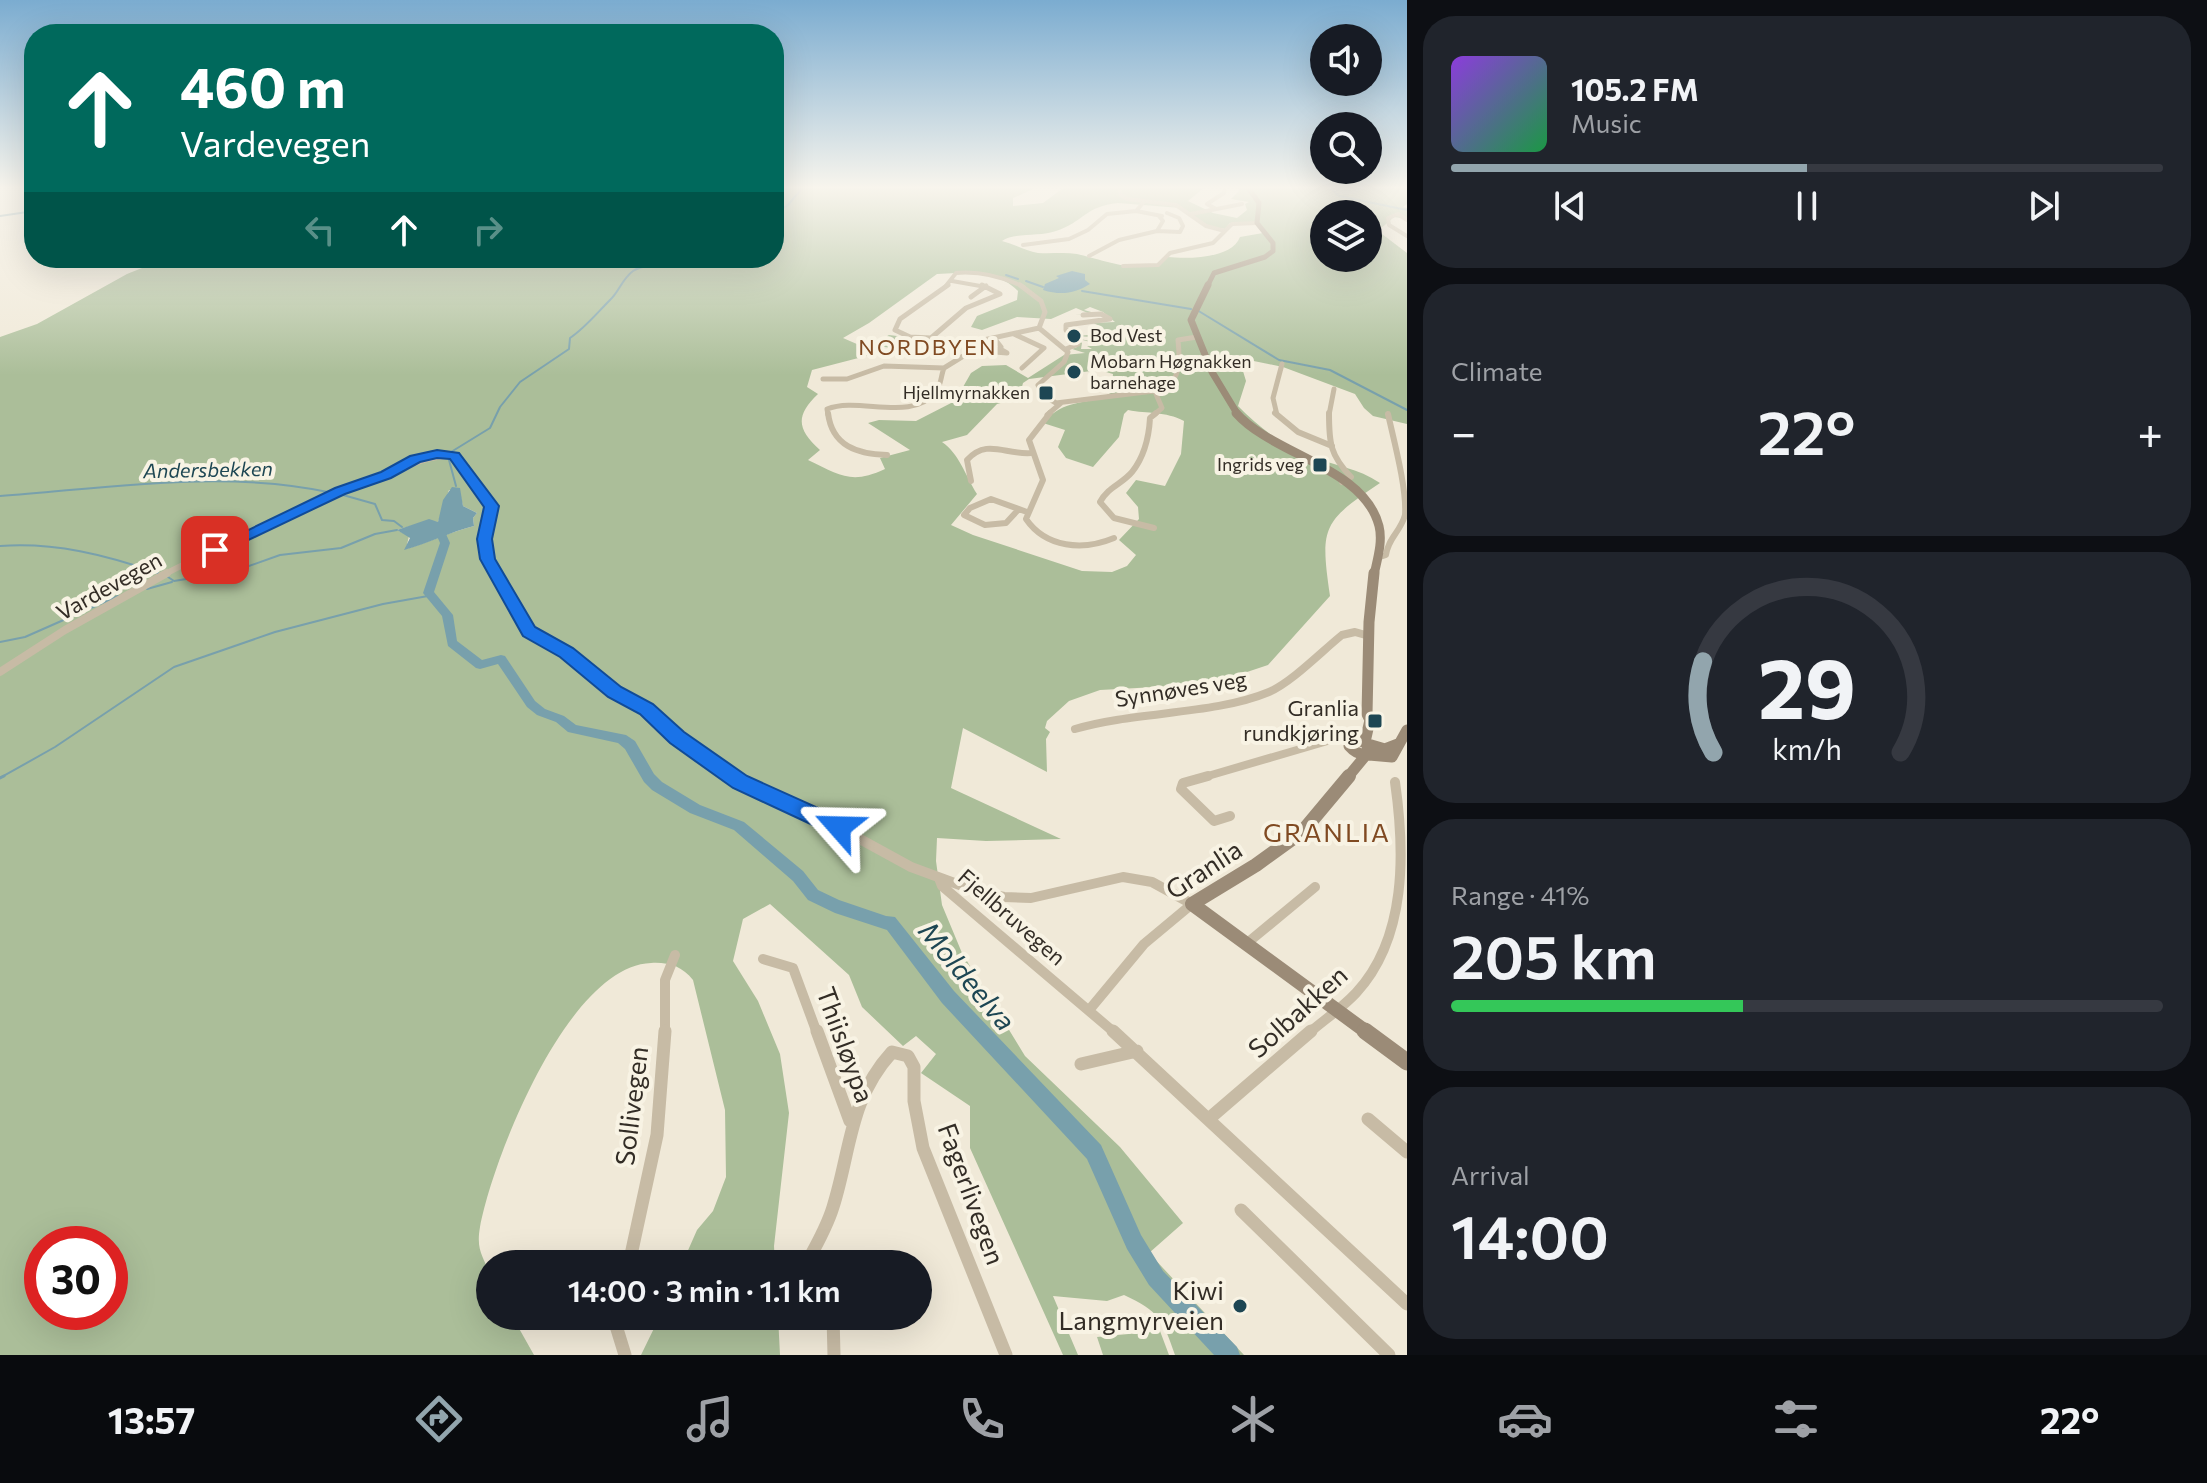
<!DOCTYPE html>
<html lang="en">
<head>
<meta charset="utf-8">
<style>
  :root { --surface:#171b24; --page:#20242c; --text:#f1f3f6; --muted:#9ea1a6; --line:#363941; --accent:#92a5ad }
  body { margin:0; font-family:Commissioner,sans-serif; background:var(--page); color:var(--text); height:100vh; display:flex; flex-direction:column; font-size:30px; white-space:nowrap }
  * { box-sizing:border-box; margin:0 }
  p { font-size:26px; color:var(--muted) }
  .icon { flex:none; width:44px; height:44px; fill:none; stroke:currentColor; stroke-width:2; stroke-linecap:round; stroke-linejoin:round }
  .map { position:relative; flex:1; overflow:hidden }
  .sheet { display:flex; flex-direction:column; gap:16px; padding:16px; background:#0d0f14; width:800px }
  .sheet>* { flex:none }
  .top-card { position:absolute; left:24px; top:24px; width:760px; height:244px; border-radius:32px; box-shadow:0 8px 32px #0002; background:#00695c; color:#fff; overflow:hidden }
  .buttons { position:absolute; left:1310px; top:24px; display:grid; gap:16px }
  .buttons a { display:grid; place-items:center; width:72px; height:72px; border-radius:50%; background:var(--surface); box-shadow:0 8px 32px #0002; font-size:40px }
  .speed { position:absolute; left:24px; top:1226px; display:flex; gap:16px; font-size:40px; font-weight:700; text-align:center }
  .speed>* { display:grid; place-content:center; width:104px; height:104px; border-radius:50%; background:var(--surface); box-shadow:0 8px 32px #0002; line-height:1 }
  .speed .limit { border:12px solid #d22; background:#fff; color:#111 }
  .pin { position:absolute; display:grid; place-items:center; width:68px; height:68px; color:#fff; margin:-34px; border-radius:16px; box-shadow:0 4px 12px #0006 }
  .me { position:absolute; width:88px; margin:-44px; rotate:295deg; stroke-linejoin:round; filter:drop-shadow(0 0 6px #0008) }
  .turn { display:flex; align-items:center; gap:28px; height:168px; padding:0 24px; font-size:36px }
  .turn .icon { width:104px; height:104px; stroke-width:2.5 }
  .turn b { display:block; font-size:56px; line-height:68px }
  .lanes { display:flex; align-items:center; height:76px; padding:0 24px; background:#0003; justify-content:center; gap:40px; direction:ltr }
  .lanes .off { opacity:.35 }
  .big { font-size:60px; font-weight:600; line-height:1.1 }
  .sheet .tile { flex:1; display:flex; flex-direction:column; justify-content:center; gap:12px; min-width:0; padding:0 28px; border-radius:32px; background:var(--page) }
  .sheet .dial { align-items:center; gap:0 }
  .dial svg { height:208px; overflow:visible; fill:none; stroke:var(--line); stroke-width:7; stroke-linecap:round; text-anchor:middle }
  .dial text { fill:var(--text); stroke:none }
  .song { display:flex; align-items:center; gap:24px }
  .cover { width:96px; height:96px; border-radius:12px; background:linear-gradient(135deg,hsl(270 70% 55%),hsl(140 70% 35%)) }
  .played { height:8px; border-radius:4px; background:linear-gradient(90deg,var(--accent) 50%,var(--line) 50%) }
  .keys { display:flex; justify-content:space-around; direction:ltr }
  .heat { display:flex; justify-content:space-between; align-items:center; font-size:44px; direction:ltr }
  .charge { height:12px; border-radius:6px; background:linear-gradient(90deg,#34c759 41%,var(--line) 0) }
  .trip { position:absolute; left:476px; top:1250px; width:456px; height:80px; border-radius:40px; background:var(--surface); box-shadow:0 8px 32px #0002; font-weight:600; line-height:80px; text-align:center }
  .dock { display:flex; height:128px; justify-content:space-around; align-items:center; background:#090b0e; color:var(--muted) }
  .dock .icon { width:56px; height:56px }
  .dock .active { color:var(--accent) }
  .dock b { font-size:36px; color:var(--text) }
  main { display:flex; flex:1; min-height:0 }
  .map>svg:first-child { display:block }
  .green { fill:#abbe99; fill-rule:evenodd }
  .water { fill:#78a0ac }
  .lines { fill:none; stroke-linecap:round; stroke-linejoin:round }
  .stream-far1 { stroke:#78a0ac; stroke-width:2 }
  .stream { stroke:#78a0ac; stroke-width:3 }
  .river { fill:#78a0ac; fill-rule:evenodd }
  .street-far5 { stroke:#c7bba5; stroke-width:4 }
  .street-far4 { stroke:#c7bba5; stroke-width:5 }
  .street-far3 { stroke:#c7bba5; stroke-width:6 }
  .street-far2 { stroke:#c7bba5; stroke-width:8 }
  .street-far1 { stroke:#c7bba5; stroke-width:10 }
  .street { stroke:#c7bba5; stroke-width:13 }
  .secondary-far5 { stroke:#9b8b77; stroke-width:5 }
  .secondary-far4 { stroke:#9b8b77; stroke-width:7 }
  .secondary-far3 { stroke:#9b8b77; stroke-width:9 }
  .secondary-far2 { stroke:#9b8b77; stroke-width:11 }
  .secondary-far1 { stroke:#9b8b77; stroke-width:14 }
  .secondary { stroke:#9b8b77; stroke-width:17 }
  .route { fill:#1a73e8; stroke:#114b97; stroke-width:2 }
  .poi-dot { fill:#1d4653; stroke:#f8f3e4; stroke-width:3 }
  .labels { text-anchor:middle; stroke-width:8; stroke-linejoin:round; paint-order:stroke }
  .far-poi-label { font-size:18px; fill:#332d26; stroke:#f8f3e4; text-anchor:start }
  .far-water-label { font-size:20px; font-style:italic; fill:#1d4653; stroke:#f8f3e4 }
  .far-quarter-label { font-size:22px; letter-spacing:2px; fill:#804a22; stroke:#f8f3e4 }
  .street-label { font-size:22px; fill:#332d26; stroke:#f8f3e4 }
  .poi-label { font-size:22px; fill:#332d26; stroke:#f8f3e4; text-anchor:end }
  .quarter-label { font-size:26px; letter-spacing:2px; fill:#804a22; stroke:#f8f3e4 }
  .near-street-label { font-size:26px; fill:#332d26; stroke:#f8f3e4 }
  .near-poi-label { font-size:26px; fill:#332d26; stroke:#f8f3e4; text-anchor:end }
  .near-water-label { font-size:28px; font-style:italic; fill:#1d4653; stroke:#f8f3e4 }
</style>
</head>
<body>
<main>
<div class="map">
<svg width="1407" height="1355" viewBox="0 0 1407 1355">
  <rect width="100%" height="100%" fill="#f0e9d8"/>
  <path class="green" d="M774 186H1040L1013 198V206L1043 203 1066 186H1206L1188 201 1213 213 1237 218 1247 210 1245 204 1249 202 1231 199 1239 191 1237 186H1407V204L1403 207 1407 208V219L1394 217 1378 231 1407 253V424L1373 416 1364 408 1355 394 1283 367 1239 358 1246 381 1238 406C1258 426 1283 447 1310 456 1335 466 1358 468 1380 483 1322 522 1320 527 1330 596L1268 665 1211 684 1100 690 1069 701 1047 721 1045 728 1050 732 1046 739 1047 772 963 728 951 788 1061 839 986 841 937 838 936 861 942 905 962 953 1025 1056 1120 1147 1183 1223 1149 1253 1244 1355H1175C1163 1320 1159 1311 1124 1295L1107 1301 1053 1296 1078 1355H1063L970 1148V1106L921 1073 936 1054 916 1036 903 1046 862 1007 849 975 770 904 743 919 733 961 758 1001 780 1054 789 1113 774 1246 775 1264H682L697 1230 713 1211 726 1177 725 1110 693 980C682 966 668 962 651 963 568 966 493 1158 480 1227 475 1255 487 1258 490 1279 492 1291 490 1304 490 1316H512L534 1355H0V337L37 324 127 274 167 258H774ZM1118 203 1181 208 1208 226 1225 229 1230 223H1257L1263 233 1240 237C1232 259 1187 259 1168 257 1149 279 1101 259 1077 254 1064 252 1051 254 1038 253 1026 251 1014 244 1002 241 1014 232 1040 237 1056 231 1084 222 1085 206 1118 203ZM1324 214H1368V258H1324ZM956 273C979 274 1002 274 1018 291L1017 300 977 316 971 327 982 330 1017 317 1051 319 1076 308 1090 314H1075L1102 315 1084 310 1090 307 1103 312 1115 322 1093 323 1100 326 1088 335 1077 336 1091 337V341L1079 339 1094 343 1095 346H1087L1092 349H1081L1082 343 1075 338 1077 347 1072 349 1085 353 1064 355 1028 378 1006 365 982 366 971 373 955 401 916 421 879 420 868 423 910 450 880 458 885 469C851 485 840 475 808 460L820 450C797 429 795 416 818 394L807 387 812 370 870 355 877 346 892 348 905 337 889 335 866 348 843 338 869 323 937 274ZM1099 370 1113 374 1111 393C1084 407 1066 397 1043 423L1065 430 1058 447 1066 458 1093 467 1119 437 1124 414 1128 410C1148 414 1165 411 1184 421L1181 454 1165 486 1136 480 1126 493 1138 507 1139 519 1119 540 1136 555 1127 566 1112 572 1082 571 973 535 951 525 977 494C966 477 959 453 942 442L967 435 997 404 1019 398 1023 383 1029 379ZM449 490H459L463 506 477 513 473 518 474 526C450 532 430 542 406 549L409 536 397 530 427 521 438 522ZM42 1244H110V1312H42Z
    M660 1316H778L780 1355H641Z
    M1160 1331 1169 1355H1103L1097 1337Z"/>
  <path class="water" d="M1072 271 1085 274V280L1090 284C1075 293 1062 296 1043 290L1045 284 1059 278 1056 276Z
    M452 487 460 488 463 506 477 513 473 518 474 526C450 532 429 543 404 550L410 538 397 530 429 519 438 522 443 500Z"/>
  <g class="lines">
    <path class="stream-far1" d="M1328 186 1339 196 1407 210
      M774 214 788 205 804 186
      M0 216 34 211
      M1006 275 1018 279
      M1026 281 1043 287
      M1082 291 1191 309
      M1197 310 1279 360 1330 370 1407 410
      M456 486 449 460 451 452 490 428 500 407 520 382 569 349 570 338C585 328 597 313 610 300 619 292 622 279 633 271 644 263 684 261 700 258
      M343 495 375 504 382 520 394 521 402 527
      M0 496C110 488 224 469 333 493
      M0 546C55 542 106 555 158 573
      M168 577 174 581 235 571 280 555 341 548 375 534 397 530
      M147 589 172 582
      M0 642 25 637 118 596
      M0 778 55 747 174 667 275 632 383 604 428 596"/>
    <path class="stream" d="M0 778 4 776"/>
    <path class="river" d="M442 533 446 534 450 543 434 592 453 615 457 641 482 660 501 655 505 656 535 701 545 709 564 716 576 725 626 735 635 741 654 774 662 782 700 805 744 822 803 871 818 890 839 900 886 916 895 917 954 991 1101 1145 1141 1235 1163 1271 1237 1347 1240 1355H1214L1149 1285 1127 1249 1087 1159 942 1003 887 930 835 913 808 900 793 881 734 830 690 813 652 790 644 782 625 749 618 743 568 732 556 722 537 715 527 707 498 664 480 669 476 668 448 646 442 616 423 593 440 543 437 536Z"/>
    <path class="street-far5" d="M1118 186 1121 195 1127 199 1176 205 1206 226 1225 231
      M1216 209 1207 204 1224 193 1225 186
      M1136 211 1162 216
      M1191 214 1242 204
      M1159 216 1163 221 1157 231 1180 232 1183 226 1179 218 1167 213
      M1407 220 1398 214 1388 218 1389 225 1407 236
      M1023 245 1069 239 1088 230 1107 214 1136 211 1143 203
      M1089 256 1119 240 1157 231
      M1123 266 1158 265 1170 253 1213 243 1232 224 1257 223
      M952 281 986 287
      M945 287 956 273C980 271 1003 277 1024 287"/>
    <path class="street-far4" d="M948 285 900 319 895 330 910 337 931 338 966 308 1000 294 982 285
      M1020 285 1041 301 1045 312 1039 328 1068 352 1064 362 1038 385 1046 397 1056 403 1162 390C1182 378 1180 361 1178 340L1197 337
      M971 297 986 286
      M1014 334 1044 348 1022 368
      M994 338 1001 347 995 352 1007 353 1000 349
      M1066 349 1078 344 1066 330V325L1110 319 1101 314 1083 315
      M823 379H847L884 366 944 368
      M828 415 827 409C859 396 911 423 936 392 941 386 941 375 944 368L965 355 979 341 1039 328
      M1047 415 1061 403
      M1154 415 1162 408 1156 394
      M1277 415 1273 398 1282 364
      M1329 415 1334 389"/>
    <path class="street-far3" d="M828 413C832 446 857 454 887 455
      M1050 413 1029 440 1043 480 1026 519C1046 548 1083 551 1114 538
      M1275 413 1298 432 1332 446
      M1329 413C1329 443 1330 455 1351 477L1342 482
      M971 481 967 460C987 438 1005 455 1031 453
      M1018 510 1006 523 985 525 964 515 970 508 991 499 1027 512
      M1154 528 1114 518 1100 502C1108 487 1122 484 1132 472 1144 457 1149 436 1150 418L1156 413
      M1377 558 1386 555C1388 538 1401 531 1405 515 1407 489 1394 441 1388 414
      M163 575C233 539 305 507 378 478 404 468 425 455 454 456L492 506C486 533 482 551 496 575"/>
    <path class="street-far2" d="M495 573 529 631 567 653 614 692 646 709 677 738 734 778
      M0 672 65 630 167 573
      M1075 729C1136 711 1214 715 1269 692 1292 682 1322 651 1342 635L1355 632 1369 636
      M1201 778 1331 740 1350 739"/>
    <path class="street-far1" d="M731 776 827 821 911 867 976 891 1004 897 1031 898 1123 877 1152 882 1192 904 1144 944 1090 1009
      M1208 776 1183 783 1181 789 1214 821 1230 816
      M939 878 942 886 1115 1033
      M1246 944 1315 887
      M763 959 793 968 817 1033
      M665 1033V980L675 955
      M1309 1033C1324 1020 1342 1008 1356 993 1407 938 1405 852 1395 782"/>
    <path class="street" d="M817 1031 850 1121
      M1113 1031 1407 1304
      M1081 1064 1137 1051
      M1211 1117 1311 1031
      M1368 1119 1407 1152
      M1241 1210 1389 1355
      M629 1264 657 1135 665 1031
      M806 1264C816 1246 827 1227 833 1207 851 1150 849 1099 892 1052L908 1056 914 1067V1101L923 1148 1006 1355
      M613 1316 625 1355
      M833 1316 834 1355"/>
    <path class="secondary-far5" d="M1207 287 1214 273 1265 257 1273 251V243L1257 223 1259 203 1247 186"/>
    <path class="secondary-far4" d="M1208 285 1191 320 1212 372 1238 415"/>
    <path class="secondary-far3" d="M1236 413C1273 455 1364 467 1379 526 1383 542 1377 560 1374 575"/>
    <path class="secondary-far2" d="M1350 739 1365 742 1371 753C1362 756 1355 753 1349 746Z
      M1365 742 1370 720 1367 714 1369 622 1374 573
      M1368 744 1385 749 1398 744
      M1369 755 1392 757 1407 730
      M1347 778 1366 755"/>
    <path class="secondary-far1" d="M1349 776 1303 831 1256 865 1192 904 1368 1033"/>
    <path class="secondary" d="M1365 1031 1407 1062"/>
  </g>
  <linearGradient id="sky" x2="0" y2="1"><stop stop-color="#7bacd0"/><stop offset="0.5" stop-color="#f8f5ed"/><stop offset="1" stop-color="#f8f5ed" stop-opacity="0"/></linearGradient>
  <rect width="1407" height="375" fill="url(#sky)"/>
  <path class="route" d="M437 450 459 453 499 506 492 539 495 559 535 627 573 648 621 687 653 704 684 732 747 776 847 821 850 827 847 834 839 837 832 834 733 788 670 743 640 714 608 697 560 657 523 636 480 559 477 539 484 507 450 459 437 458 420 462 391 478 345 494 221 553 215 554 207 550 335 488 381 472 410 456Z"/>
  <g class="poi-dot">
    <circle cx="1074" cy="336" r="8"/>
    <circle cx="1074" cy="372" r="8"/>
    <rect x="1038" y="385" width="16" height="16" rx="4"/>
    <rect x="1312" y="457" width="16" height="16" rx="4"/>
    <rect x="1367" y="713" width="16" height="16" rx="4"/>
    <circle cx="1240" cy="1306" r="8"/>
  </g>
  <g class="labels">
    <g class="far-poi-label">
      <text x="1090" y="342">Bod Vest</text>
      <text x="1090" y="368">Mobarn Høgnakken<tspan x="1090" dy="21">barnehage</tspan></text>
      <text x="1030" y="399" text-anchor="end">Hjellmyrnakken</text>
      <text x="1304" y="471" text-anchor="end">Ingrids veg</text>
    </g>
    <g class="far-water-label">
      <text transform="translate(208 470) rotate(-1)" y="7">Andersbekken</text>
    </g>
    <g class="far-quarter-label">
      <text x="928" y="355">NORDBYEN</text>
    </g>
    <g class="street-label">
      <text transform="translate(109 586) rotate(-29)" y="8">Vardevegen</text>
      <text transform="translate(1181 689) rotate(-9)" y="8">Synnøves veg</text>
      <text transform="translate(1012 917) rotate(41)" y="8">Fjellbruvegen</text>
    </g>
    <g class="poi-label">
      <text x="1359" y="716">Granlia<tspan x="1359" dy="25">rundkjøring</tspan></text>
    </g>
    <g class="quarter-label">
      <text x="1327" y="842">GRANLIA</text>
    </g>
    <g class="near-street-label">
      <text transform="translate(1204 870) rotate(-33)" y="9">Granlia</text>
      <text transform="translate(1298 1012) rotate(-42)" y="9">Solbakken</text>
      <text transform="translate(845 1045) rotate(70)" y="9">Thiisløypa</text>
      <text transform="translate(632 1106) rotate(-83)" y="9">Sollivegen</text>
      <text transform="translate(971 1194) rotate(70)" y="9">Fagerlivegen</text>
    </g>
    <g class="near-poi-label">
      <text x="1224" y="1300">Kiwi<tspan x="1224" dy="30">Langmyrveien</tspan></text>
    </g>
    <g class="near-water-label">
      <text transform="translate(967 976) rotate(50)" y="10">Moldeelva</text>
    </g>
  </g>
</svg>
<div class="buttons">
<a><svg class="icon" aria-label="sound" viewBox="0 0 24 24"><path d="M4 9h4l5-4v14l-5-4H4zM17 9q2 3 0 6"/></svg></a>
<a><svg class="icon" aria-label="search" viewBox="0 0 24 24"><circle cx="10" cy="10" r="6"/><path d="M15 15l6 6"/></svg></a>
<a><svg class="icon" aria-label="layers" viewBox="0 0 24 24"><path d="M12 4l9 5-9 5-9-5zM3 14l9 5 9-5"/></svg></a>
</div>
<div class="speed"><div class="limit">30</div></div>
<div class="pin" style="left:215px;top:550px;background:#d93025"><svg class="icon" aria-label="arrive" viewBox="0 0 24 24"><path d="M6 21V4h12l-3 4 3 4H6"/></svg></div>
<svg class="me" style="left:839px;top:827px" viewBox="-20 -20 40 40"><path d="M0-17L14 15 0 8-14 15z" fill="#1a73e8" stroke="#fff" stroke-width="4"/></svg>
<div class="trip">14:00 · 3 min · 1.1 km</div>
<div class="top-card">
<div class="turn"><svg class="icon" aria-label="ahead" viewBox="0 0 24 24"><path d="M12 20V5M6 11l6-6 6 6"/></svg><div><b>460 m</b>Vardevegen</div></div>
<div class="lanes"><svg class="icon off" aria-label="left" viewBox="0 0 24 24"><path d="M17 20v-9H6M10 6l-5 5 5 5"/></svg><svg class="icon" aria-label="ahead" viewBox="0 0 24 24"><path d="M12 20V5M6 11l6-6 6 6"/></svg><svg class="icon off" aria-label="right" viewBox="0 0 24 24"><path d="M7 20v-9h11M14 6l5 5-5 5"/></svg></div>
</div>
</div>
<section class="sheet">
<div class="tile">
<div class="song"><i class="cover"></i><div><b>105.2 FM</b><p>Music</p></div></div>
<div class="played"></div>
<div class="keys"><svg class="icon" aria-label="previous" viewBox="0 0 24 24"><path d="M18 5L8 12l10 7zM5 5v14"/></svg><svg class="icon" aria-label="pause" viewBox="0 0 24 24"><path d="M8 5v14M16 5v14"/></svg><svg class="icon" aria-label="next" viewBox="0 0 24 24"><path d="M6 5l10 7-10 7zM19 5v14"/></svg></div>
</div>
<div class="tile"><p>Climate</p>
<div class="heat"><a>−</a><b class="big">22°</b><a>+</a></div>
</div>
<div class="tile dial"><svg viewBox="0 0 100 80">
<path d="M14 69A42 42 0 1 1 86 69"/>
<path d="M14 69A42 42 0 0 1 10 34" stroke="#92a5ad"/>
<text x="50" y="56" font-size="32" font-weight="700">29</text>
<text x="50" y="72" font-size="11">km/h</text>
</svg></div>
<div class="tile"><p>Range · 41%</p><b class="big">205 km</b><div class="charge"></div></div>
<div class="tile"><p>Arrival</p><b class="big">14:00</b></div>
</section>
</main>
<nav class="dock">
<b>13:57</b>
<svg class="icon active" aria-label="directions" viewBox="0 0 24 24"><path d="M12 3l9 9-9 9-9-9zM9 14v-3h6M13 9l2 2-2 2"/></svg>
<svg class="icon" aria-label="music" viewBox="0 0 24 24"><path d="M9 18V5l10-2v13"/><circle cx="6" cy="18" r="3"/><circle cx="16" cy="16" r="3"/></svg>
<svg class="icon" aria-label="phone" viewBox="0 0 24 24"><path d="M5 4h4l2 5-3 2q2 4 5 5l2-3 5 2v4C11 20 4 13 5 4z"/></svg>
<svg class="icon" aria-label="climate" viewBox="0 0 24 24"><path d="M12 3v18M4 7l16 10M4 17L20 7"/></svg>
<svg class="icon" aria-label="car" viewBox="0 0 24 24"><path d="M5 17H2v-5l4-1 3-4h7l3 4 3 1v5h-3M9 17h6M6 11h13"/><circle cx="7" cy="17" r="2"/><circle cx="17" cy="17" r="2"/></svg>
<svg class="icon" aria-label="filters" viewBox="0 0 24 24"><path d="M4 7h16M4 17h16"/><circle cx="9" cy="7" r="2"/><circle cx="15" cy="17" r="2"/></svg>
<b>22°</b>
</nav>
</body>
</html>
